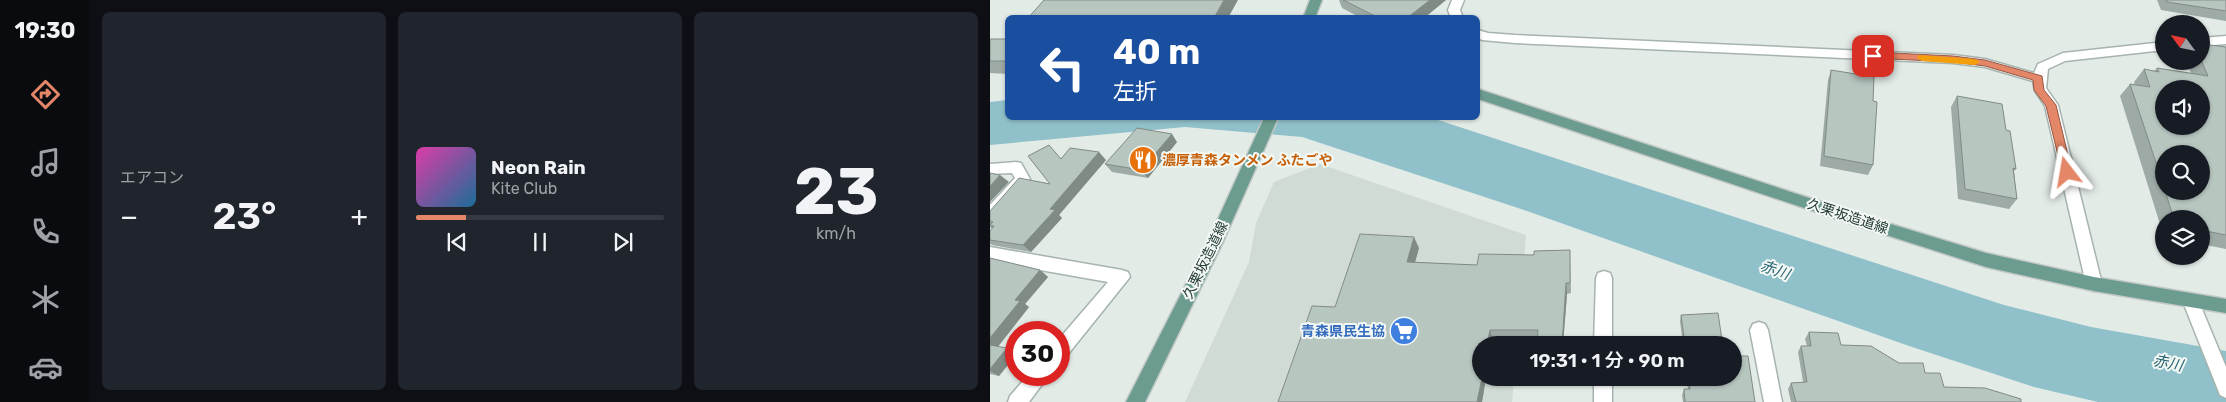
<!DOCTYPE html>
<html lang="ja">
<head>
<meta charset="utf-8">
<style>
  :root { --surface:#171b24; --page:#20242c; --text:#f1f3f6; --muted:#9ea1a6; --line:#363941; --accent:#e48768 }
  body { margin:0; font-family:Rubik,"Noto Sans JP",sans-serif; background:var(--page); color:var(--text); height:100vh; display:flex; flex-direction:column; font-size:19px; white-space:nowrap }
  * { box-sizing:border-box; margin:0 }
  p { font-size:16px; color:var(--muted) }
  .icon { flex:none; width:28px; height:28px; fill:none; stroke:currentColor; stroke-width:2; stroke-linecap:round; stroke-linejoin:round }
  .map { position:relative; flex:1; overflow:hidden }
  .panel { display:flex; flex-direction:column; gap:12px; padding:12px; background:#0d0f14; width:900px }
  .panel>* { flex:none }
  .guide { position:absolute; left:15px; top:15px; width:475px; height:105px; border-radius:8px; box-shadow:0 1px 4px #0004; background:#1a4fa0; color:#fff; overflow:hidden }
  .needle { width:32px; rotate:303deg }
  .buttons { position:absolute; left:1165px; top:15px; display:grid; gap:10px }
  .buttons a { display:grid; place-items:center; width:55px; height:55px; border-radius:50%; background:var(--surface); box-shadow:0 1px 4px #0004; font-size:25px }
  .speed { position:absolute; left:15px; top:321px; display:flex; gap:10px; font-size:25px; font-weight:700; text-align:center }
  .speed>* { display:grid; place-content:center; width:65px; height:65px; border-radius:50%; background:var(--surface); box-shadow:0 1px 4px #0004; line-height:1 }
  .speed .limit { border:8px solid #d22; background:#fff; color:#111 }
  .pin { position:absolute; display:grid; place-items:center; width:42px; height:42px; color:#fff; margin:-21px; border-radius:10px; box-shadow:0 2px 8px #0006 }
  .me { position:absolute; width:55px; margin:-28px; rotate:346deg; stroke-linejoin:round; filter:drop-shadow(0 0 4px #0008) }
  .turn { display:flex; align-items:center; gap:18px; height:105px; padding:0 25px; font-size:22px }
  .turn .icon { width:65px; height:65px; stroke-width:2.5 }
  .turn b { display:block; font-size:35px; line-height:42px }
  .big { font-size:38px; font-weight:600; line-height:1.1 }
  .panel .tile { flex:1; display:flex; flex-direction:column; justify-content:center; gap:8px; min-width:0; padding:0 18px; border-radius:8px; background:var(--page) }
  .panel .dial { align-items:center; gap:0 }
  .dial b { font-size:65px; line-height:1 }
  .song { display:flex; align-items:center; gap:15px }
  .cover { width:60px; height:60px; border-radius:8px; background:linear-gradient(135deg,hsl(320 70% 55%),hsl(200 70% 35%)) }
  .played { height:5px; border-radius:2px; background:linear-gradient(90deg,var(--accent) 20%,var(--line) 20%) }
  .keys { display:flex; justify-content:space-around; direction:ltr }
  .heat { display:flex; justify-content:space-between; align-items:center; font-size:28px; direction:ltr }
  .panel .tiles { flex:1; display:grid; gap:12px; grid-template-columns:repeat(3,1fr) }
  .trip { position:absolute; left:482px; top:336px; width:270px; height:50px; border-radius:25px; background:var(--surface); box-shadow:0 1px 4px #0004; font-weight:600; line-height:50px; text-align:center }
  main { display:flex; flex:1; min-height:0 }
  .tab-bar { display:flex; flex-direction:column; width:90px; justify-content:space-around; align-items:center; background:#090b0e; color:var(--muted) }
  .tab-bar .icon { width:35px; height:35px }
  .tab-bar .active { color:var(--accent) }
  .tab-bar b { font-size:22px; color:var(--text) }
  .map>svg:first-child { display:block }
  .built { fill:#d1dbd6 }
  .water { fill:#90c1cb }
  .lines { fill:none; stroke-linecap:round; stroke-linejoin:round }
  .minor-casing { stroke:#a6b3ae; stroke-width:3 }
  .major-casing { stroke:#c2c8c6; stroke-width:3 }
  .minor { fill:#fff; fill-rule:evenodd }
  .major { fill:#6c9c90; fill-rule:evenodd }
  .wall { fill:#9eaaa5; fill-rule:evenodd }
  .shaded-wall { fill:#818b86 }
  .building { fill:#b8c6c0; stroke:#818b86; fill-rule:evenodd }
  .route { fill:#e48768; stroke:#945844 }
  .slow { fill:#f59e0b }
  .labels { text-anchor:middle; stroke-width:4; stroke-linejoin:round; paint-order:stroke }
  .food-label { font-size:14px; font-weight:bold; fill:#c56008; stroke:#f3f8f5; text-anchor:start }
  .street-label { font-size:14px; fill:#243b35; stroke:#f3f8f5 }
  .shop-label { font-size:14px; font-weight:bold; fill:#366cbe; stroke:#f3f8f5; text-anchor:end }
  .water-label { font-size:15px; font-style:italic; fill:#246371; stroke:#f3f8f5 }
</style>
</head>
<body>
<main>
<nav class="tab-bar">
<b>19:30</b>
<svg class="icon active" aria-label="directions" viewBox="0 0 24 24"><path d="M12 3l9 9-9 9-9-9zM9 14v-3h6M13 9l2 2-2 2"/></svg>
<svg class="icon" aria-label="music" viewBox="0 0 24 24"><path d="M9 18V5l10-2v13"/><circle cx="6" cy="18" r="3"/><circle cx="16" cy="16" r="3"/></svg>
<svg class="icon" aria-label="phone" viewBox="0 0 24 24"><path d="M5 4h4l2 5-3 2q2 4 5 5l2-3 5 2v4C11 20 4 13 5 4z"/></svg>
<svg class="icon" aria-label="climate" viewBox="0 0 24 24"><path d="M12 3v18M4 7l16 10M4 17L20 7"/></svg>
<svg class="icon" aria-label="car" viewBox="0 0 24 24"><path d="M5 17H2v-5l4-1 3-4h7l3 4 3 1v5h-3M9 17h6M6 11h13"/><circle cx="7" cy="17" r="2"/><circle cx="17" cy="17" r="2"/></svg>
</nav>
<section class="panel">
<div class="tiles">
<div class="tile"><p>エアコン</p>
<div class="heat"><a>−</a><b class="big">23°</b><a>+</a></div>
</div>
<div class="tile">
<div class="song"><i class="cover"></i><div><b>Neon Rain</b><p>Kite Club</p></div></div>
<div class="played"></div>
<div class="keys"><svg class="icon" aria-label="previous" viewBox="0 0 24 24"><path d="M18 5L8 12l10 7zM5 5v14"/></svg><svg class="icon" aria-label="pause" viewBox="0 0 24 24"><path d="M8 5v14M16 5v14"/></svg><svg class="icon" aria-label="next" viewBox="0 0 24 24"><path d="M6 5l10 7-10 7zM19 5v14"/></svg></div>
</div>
<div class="tile dial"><b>23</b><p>km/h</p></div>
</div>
</section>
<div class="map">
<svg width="1236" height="402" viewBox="0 0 1236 402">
  <rect width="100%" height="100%" fill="#e3ebe7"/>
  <path class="built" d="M330 164 536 235 527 345H491V378H524L522 402H195L259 262 266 223 284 182Z"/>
  <path class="water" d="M17 100 18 118H442L1014 305 1101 327 1236 351V402H1108L1044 387 919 346 528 208 312 137 195 127 0 145V102Z"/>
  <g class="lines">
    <defs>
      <path id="minor" d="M462 0H474L470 10 473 18H461L458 10Z
        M488 30 498 33 525 35 963 55 995 59 1044 73 1048 64 1073 53 1174 42V50L1075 61 1058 69 1056 88 1068 105 1112 284 1110 289 1104 291 1098 289 1096 284 1055 106 1045 91 1043 81 995 67 963 63 525 43 492 40 488 38Z
        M1236 36V44L1211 46V38Z
        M26 162 31 163 40 179 5 219 0 221V205L25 178 22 173 0 174V164Z
        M0 247 132 270 138 272 140 277 75 358 69 360V339L118 282 0 261Z
        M614 271 620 273 622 278V345H604L606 278 608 273Z
        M1201 295 1207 297 1236 367V398L1230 395 1193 302 1195 297Z
        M769 322 775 324 778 330 792 402H774L760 330 763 324Z
        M38 375H59L39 402H18L20 396Z
        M604 378H622V402H604Z"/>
      <path id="major" d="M320 0H332L325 18H313Z
        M488 89 868 214 996 253 1104 277 1236 299V313L1104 291 996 267 868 226 488 99Z
        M274 118H288L233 242 155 402H136L218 241Z"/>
    </defs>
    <use href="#minor" class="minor-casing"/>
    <use href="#major" class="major-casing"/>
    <use href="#minor" class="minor"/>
    <use href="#major" class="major"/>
  </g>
  <path class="wall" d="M349 0H456L434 18H371L352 8Z
    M1167 0H1236V21L1171 10Z
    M0 39H18V74L0 73Z
    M1211 44 1236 47V249L1211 244V219H1174V237L1130 96 1140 84 1145 85 1144 82 1154 69 1164 71 1167 68 1201 73 1196 61H1211ZM1174 154 1211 191H1174Z
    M841 70 883 101V165L878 175 830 166 838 80Z
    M967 96 1016 130 1026 169 1024 171 1027 199 1019 209 968 199 961 107Z
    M187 142 158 178 122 172 115 164Z
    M71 159 116 160 69 215 72 218 41 252 2 245 0 244V231L3 228H0V211L60 184Z
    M429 248 425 262 487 265 580 250 581 293 577 294 573 345H547V340H503L502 345H491V378H496L492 402H288Z
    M0 258 50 270 58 277 35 304 39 307 8 347 17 348 26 354 9 376 0 374Z
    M691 315 732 340 737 345H693L690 321Z
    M819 332 851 345 909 363 935 373 954 387 1031 402H801L798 389 801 383 813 382 808 352 811 346H817L815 339Z
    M545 378H571V386H546Z
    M696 378H744L765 402H693L692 395 694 389H698Z"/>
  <path class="shaded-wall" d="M234 0H248L238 18H224Z
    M440 0H456L434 18H417Z
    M182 134 187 142 158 178 151 170Z
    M109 152 116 160 69 215 72 218 41 252 33 245 60 209Z
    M10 175 19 182 0 202V186Z
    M424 237 429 248 422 273 417 262Z
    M50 270 58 277 35 304 39 307 5 350 0 347V338L25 300Z
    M576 283 577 294 573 345H572Z
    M500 330 503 340 502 345H497Z
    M17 348 26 354V355L9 376 0 371V369Z
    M492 378H496L492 402H487Z"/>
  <path class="building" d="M54 0H234L224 18H38Z
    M353 0H440L417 18H389Z
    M1176 0H1236V11L1177 2Z
    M0 39H18V61H0Z
    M1211 44 1236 47V235L1211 230V219H1184L1175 191H1211V154H1174V187L1140 84 1160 87 1154 69 1169 72 1167 68 1218 76 1211 60ZM1174 89H1211V126H1174Z
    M841 70 884 77 883 101 887 102 883 165 834 156Z
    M967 96 1012 104 1016 130 1020 131 1026 169 1023 168 1027 199 975 189Z
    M147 128 182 134 151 170 115 164Z
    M59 145 71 159 80 148 109 152 60 209 65 210 33 245 0 240V231L4 226 0 225 3 222 0 221V211L29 178 60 184 38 156Z
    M0 173 10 175 0 186Z
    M370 234 424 237 417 262 487 265 489 254 544 255V251L580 250V283H576L572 345H547L548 330H500L497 345H491L492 378 487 402H288L322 306 345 307Z
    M0 258 50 270 25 300 30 301 0 338Z
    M728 313 732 340H736L737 345H695L691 315Z
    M819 332 848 333 851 345 881 346 909 363H933L935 373H950L954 387 995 388 1031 399V402H806L801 383 817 382 811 346H821Z
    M0 345 17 348 0 369Z
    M744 356H758L765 402H695L694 389H700L698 378H744Z"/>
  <path class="route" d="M883 52 963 56 995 60 1052 76 1054 90 1066 105 1082 172 1081 175H1073L1072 172 1056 106 1044 90 1043 80 995 66 963 62 880 58 878 56Z"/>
  <path class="slow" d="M929 55 985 59 990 62 985 65 932 61 927 58Z"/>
  <defs>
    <symbol id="restaurant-disc" viewBox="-11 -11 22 22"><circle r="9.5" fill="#e8710a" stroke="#f3f8f5"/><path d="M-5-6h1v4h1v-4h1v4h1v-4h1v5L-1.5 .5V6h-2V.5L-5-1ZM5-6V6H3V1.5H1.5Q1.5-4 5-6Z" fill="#fff"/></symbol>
    <symbol id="supermarket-disc" viewBox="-11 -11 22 22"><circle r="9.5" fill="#3f7fe0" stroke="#f3f8f5"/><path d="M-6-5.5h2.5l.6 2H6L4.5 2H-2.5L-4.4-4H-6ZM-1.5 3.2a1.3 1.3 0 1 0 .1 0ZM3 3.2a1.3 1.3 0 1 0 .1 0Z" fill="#fff"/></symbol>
  </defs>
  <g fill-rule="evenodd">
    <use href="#restaurant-disc" x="137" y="144" width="32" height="32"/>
    <use href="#supermarket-disc" x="398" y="315" width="32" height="32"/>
  </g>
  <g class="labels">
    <g class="food-label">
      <text x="172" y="165">濃厚青森タンメン ふたごや</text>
    </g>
    <g class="street-label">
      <text transform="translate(858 216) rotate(18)" y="5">久栗坂造道線</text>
      <text transform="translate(215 260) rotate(-64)" y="5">久栗坂造道線</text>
    </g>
    <g class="shop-label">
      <text x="395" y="336">青森県民生協</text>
    </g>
    <g class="water-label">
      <text transform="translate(785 270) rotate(19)" y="5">赤川</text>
      <text transform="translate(1178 363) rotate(11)" y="5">赤川</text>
    </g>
  </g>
</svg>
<div class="buttons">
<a><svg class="needle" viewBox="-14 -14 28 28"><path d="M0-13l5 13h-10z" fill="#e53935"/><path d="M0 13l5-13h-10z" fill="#9ea1a6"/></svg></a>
<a><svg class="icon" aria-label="sound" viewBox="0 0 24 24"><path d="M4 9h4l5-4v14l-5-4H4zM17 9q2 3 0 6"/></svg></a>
<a><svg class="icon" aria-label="search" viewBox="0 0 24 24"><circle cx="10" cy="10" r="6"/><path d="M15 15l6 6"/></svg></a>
<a><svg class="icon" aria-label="layers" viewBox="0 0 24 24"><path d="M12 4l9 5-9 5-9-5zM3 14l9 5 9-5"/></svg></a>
</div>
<div class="speed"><div class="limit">30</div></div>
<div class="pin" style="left:883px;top:56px;background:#d93025"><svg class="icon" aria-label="arrive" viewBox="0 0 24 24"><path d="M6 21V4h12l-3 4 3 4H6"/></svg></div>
<svg class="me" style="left:1077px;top:172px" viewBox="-20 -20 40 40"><path d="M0-17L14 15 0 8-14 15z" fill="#e48768" stroke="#fff" stroke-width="4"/></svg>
<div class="trip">19:31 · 1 分 · 90 m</div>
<div class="guide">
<div class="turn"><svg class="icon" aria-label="left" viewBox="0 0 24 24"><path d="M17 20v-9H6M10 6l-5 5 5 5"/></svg><div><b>40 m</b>左折</div></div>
</div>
</div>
</main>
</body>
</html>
